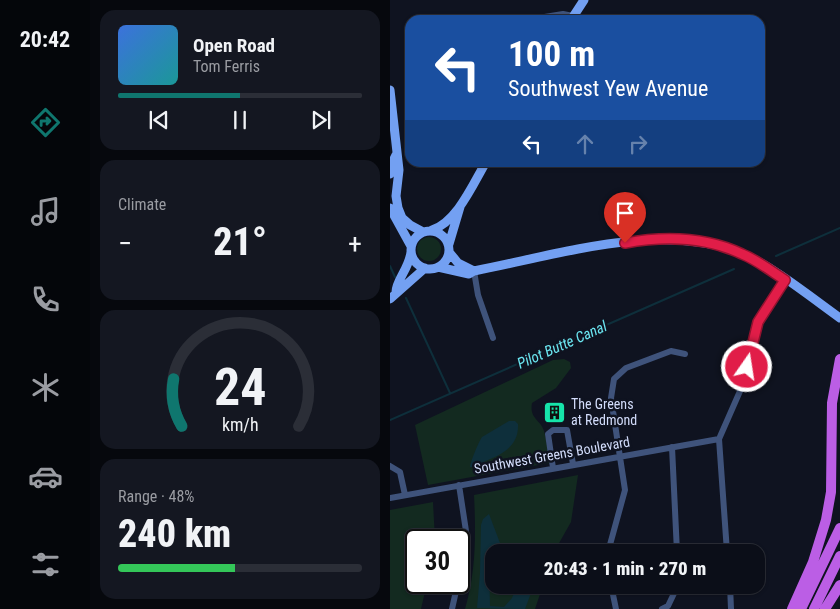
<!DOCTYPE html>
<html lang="en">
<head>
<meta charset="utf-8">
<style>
  :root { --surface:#0b0e18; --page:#141721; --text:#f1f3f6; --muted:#9a9ca2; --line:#2b2e37; --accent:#0f766e }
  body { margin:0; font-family:"Roboto Condensed",sans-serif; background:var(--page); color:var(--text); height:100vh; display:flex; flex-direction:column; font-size:19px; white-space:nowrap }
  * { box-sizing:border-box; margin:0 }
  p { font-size:16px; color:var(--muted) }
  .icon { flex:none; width:28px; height:28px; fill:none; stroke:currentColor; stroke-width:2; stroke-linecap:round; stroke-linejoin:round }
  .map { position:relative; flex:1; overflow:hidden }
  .sheet { display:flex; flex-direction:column; gap:10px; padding:10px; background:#06080d; width:300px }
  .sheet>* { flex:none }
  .top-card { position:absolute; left:15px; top:15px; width:360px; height:152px; border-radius:15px; box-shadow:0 1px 4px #0004,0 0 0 1px var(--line); background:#1a4fa0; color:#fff; overflow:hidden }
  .speed { position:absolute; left:15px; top:529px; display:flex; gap:10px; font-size:25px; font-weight:700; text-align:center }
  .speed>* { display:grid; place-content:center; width:65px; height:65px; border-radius:50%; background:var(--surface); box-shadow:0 1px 4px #0004,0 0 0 1px var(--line); line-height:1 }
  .speed .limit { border:2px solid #111; border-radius:8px; background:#fff; color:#111 }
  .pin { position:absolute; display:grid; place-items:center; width:42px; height:42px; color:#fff; margin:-51px -21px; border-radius:50% 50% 50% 0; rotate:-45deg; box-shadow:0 0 5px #0007 }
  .pin .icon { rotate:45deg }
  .me { position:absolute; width:55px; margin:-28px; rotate:13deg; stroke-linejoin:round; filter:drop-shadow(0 0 4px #0008) }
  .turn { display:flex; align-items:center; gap:18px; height:105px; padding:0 20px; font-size:22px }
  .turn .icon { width:65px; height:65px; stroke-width:2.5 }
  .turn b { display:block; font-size:35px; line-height:42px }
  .lanes { display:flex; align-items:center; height:48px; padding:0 20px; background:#0003; justify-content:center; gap:25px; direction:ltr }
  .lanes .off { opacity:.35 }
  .big { font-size:38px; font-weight:800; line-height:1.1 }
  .sheet .widget { flex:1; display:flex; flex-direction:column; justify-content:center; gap:8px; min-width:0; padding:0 18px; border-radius:15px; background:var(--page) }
  .sheet .dial { align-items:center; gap:0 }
  .dial svg { height:130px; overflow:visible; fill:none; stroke:var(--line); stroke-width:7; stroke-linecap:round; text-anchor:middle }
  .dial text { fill:var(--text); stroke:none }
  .song { display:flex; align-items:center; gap:15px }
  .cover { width:60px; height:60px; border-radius:8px; background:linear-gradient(135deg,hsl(220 70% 55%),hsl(180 70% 35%)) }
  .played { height:5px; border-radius:2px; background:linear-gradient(90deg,var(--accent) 50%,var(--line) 50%) }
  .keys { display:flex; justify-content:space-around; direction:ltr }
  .heat { display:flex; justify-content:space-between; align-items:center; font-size:28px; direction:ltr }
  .charge { height:8px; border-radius:4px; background:linear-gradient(90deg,#34c759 48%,var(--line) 0) }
  .trip { position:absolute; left:95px; top:544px; width:280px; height:50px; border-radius:15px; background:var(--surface); box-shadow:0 1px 4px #0004,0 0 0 1px var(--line); font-weight:800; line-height:50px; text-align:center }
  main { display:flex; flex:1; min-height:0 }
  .tab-bar { display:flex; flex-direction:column; width:90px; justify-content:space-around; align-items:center; background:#04060a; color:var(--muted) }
  .tab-bar .icon { width:35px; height:35px }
  .tab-bar .current { color:var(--accent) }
  .tab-bar b { font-size:22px; color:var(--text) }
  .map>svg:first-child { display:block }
  .green { fill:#132a20 }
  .water { fill:#0e2f3b }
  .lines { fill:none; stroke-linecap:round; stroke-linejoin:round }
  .stream { stroke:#0e2f3b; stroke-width:2 }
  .minor { stroke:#3f537b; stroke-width:6 }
  .secondary { stroke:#73a0f2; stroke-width:9 }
  .trunk { stroke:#bb5ee5; stroke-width:10 }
  .route-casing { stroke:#92132f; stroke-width:12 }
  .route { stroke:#e11d48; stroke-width:9 }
  .labels { text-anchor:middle; stroke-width:5; stroke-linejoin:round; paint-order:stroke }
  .poi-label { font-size:14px; fill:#d3ddfb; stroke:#0f1320; text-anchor:start }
  .street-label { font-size:14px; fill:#d3ddfb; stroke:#0f1320 }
  .water-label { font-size:15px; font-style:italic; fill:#6be6f1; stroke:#0f1320 }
</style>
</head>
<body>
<main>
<nav class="tab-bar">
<b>20:42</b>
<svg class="icon current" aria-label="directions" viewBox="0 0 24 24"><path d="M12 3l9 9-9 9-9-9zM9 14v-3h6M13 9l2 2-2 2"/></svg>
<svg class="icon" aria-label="music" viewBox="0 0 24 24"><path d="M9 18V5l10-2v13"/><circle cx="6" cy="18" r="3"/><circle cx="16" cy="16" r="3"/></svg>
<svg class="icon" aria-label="phone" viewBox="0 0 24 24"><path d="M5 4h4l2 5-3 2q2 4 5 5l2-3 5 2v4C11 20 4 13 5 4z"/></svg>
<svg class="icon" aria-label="climate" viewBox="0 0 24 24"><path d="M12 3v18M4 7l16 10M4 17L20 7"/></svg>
<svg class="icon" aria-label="car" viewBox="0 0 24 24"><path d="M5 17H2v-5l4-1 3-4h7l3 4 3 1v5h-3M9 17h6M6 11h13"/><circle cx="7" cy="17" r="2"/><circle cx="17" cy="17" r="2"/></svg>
<svg class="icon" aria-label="filters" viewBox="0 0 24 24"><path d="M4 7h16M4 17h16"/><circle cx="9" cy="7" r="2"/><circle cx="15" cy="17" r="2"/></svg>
</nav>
<section class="sheet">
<div class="widget">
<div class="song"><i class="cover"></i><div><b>Open Road</b><p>Tom Ferris</p></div></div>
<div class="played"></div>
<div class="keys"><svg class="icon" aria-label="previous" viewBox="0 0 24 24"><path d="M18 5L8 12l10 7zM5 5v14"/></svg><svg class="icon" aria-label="pause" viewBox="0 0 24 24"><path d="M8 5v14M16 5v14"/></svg><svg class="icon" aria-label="next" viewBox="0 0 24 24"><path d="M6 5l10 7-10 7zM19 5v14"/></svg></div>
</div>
<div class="widget"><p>Climate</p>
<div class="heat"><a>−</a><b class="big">21°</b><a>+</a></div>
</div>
<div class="widget dial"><svg viewBox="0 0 100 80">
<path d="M14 69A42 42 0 1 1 86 69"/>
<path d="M14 69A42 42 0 0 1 9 40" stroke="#0f766e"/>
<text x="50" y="56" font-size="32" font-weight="700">24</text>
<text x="50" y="72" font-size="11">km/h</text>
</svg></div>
<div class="widget"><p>Range · 48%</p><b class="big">240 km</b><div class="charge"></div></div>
</section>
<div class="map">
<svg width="450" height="609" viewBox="0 0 450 609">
  <rect width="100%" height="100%" fill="#0f1320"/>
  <path class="green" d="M27 249a12 12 0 1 1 24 0a12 12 0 1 1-24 0Z
    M174 359 180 362 181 368 166 388 142 403C139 419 151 420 154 431 157 441 158 453 159 463L38 485 25 425 163 360Z
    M188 475 181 522 164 552H104V585H153L145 609H75C86 572 86 534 84 495Z
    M43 502 45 540H26V582L37 583 31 609H0V510Z"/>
  <path class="water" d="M119 421H125L128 424C129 448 110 455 91 463 86 465 85 467 80 467 80 463 89 441 92 437Z
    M99 514 110 543 99 563 100 606 114 607 122 598 127 585H144L135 609 87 608 90 573 91 525 93 519Z"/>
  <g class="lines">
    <path class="stream" d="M386 256 450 228
      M0 266 5 277
      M16 298 60 393
      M0 420 344 269"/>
    <path class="minor" d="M136 20 173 14 183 16
      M84 271 88 295 103 338
      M282 447 287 552
      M0 466 10 472 15 495
      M163 468 158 434 163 430H177L183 464
      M0 498 329 439
      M218 552 235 490 221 398 224 379 236 368 281 351 295 354
      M337 552 329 439 354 382 367 322 395 280
      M69 577 76 531 69 485
      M221 585 226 609
      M340 585 341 609
      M62 609 68 582
      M272 609 278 606 288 585"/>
    <path class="secondary" d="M181 20 194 0
      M0 90 9 170 6 196 8 208 12 218 20 225 33 232
      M0 174 1 165 6 155
      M0 208 21 246
      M42 230C67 222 83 184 96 162
      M21 250a19 19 0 1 1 38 0a19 19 0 1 1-38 0Z
      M59 244 70 207
      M59 252 68 263 84 271
      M48 267 79 274 84 271C168 255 269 221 351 253 381 265 422 298 450 318
      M6 292C6 280 19 269 21 252
      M0 299 35 268"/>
    <path class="trunk" d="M402 609 423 562 436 520 441 492 442 403 450 359
      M411 609 450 528
      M424 609 450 556
      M435 609 450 585"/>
  </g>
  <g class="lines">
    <defs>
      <path id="route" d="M235 243C274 236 316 237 352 254 367 260 381 271 395 280L368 322 357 367"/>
    </defs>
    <use href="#route" class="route-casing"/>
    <use href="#route" class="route"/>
  </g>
  <defs>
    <symbol id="building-square" viewBox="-11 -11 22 22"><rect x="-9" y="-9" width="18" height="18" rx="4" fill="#16e4aa" stroke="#0f1320"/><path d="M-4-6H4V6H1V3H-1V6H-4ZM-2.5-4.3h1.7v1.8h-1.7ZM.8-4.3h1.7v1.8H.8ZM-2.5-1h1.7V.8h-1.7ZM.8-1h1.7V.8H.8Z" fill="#111"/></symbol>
  </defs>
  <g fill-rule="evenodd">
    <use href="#building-square" x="152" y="400" width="25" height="25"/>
  </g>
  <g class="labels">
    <g class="poi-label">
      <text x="181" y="409">The Greens<tspan x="181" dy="16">at Redmond</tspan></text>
    </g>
    <g class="street-label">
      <text transform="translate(162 455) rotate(-10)" y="5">Southwest Greens Boulevard</text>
    </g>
    <g class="water-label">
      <text transform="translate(172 345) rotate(-24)" y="5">Pilot Butte Canal</text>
    </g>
  </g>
</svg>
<div class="speed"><div class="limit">30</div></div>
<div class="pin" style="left:235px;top:243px;background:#d93025"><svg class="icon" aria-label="arrive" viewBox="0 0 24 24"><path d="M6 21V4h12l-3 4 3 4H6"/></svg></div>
<svg class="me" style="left:357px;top:367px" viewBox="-20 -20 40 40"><circle r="17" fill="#e11d48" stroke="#fff" stroke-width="3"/><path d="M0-11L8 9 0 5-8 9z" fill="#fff"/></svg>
<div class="trip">20:43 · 1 min · 270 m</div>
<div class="top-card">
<div class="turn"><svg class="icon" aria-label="left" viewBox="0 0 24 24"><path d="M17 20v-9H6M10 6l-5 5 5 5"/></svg><div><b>100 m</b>Southwest Yew Avenue</div></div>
<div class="lanes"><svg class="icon" aria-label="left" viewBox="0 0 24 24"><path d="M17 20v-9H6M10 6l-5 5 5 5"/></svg><svg class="icon off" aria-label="ahead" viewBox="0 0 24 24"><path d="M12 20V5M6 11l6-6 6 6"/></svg><svg class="icon off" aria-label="right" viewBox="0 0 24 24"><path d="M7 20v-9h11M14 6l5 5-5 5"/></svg></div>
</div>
</div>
</main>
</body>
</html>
